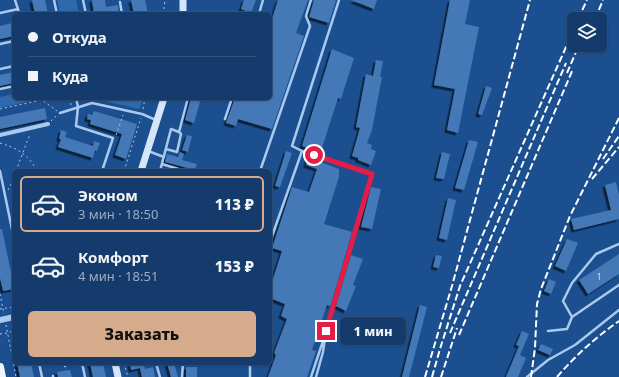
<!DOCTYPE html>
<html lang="ru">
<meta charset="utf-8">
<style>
body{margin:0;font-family:"Noto Sans",sans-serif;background:#214673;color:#f1f3f6;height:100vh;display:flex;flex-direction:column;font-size:15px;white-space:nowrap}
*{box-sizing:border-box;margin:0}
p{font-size:13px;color:#9dadc1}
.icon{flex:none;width:22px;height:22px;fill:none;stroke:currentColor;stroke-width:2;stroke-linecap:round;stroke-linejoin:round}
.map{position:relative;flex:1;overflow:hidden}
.panel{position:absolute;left:12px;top:169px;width:260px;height:196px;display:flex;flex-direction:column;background:#143b6b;border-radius:6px;box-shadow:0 1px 3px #0004,0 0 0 1px #33557e}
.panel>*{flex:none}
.hud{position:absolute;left:12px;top:12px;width:260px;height:88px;border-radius:6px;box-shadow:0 1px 3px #0004,0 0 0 1px #33557e;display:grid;align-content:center;height:88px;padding:0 16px;background:#143b6b}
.fabs{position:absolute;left:567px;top:12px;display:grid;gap:8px}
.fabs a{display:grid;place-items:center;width:40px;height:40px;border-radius:6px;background:#143b6b;box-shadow:0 1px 3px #0004,0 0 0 1px #33557e;font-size:20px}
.end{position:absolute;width:18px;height:18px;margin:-9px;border:5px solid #e11d48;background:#fff;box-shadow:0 0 0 2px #fff}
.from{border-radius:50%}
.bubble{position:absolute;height:28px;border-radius:6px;background:#143b6b;box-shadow:0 1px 3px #0004,0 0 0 1px #33557e;font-size:13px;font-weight:800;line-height:28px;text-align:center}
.hud b{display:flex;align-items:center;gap:14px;height:38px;font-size:15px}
.hud b+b{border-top:1px solid #33557e}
.hud i{width:10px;height:10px;background:#f1f3f6}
ul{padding:7px 0 0;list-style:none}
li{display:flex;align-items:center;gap:12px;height:56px;margin:0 8px 6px;padding:0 8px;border:2px solid transparent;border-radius:6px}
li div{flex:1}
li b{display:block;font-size:15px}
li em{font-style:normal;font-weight:800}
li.on{border-color:#d6ab8b}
li>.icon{width:36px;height:36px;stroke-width:1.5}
.action{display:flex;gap:8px;margin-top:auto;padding:8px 16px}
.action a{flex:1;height:46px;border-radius:6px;background:#d6ab8b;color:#111;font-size:16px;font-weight:800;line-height:46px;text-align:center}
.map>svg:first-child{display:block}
</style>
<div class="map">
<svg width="619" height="377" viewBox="0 0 619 377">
<defs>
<filter id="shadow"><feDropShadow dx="-2.5" dy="2.5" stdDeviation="0" flood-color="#0009"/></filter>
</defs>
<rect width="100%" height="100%" fill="#1b4f8f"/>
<path fill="#2e69ad" d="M57,0h19l3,14h-19z
M14,94v4h30l-44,10v-11z
M91,98h35l17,2 -4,9z"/>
<path fill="#4478b7" filter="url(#shadow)" d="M32,0h13l3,14h-13z
M92,0h13l1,7 12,-2 1,9h-25z
M131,0h14l3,14h-14z
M244,0h12l-5,13 -10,-4z
M278,0h30l-12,33 8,3 -32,93 -34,-10 -2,7 -10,-3 9,-25h35v-73z
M314,0h22l-7,23 -20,-6z
M351,0h26l-3,9z
M450,0h20l-5,24 14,3 -21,106 -11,-3 8,-41 -21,-4z
M12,23l2,13 -14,3v-13z
M332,49l22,9 -13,41 -3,-1 -17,53 -3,-1 -1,3 -7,-2 1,-2 -9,-3z
M376,60l7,1 -3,16h2l-10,53 -5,13 5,2 -1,4 5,2 -5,14 -13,-5v-2l-6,-2 8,-28 -4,-1 10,-53 7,2z
M14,72v11l-14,3v-11z
M486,86l6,2 -10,27 -4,-1z
M191,98h10l-7,25 -9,-3z
M45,108l2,11 -47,10v-12z
M94,111l43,13 -11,35 -11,-4 7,-21 -32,-10 1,-4 -4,-1 1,-5 4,1z
M61,130l6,2 -2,5 28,9 1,-5 6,2 -3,8 -2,-1 -2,8 -35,-11 3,-8h-2z
M187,135l5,1 -4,16 -6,-2z
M469,140l9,2 -14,48 -9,-2z
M286,151l6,2 -12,34 -5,-1z
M180,152l4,2 -2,6 15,4 -2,6 -30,-8 2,-8 11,3z
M442,152l8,2 -6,25 -8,-1z
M308,156l8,2 -1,2 24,9v8l-15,47 28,8 -21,72 -1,2 -3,-1 -15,45 4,1 -9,26h-39l8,-22 -2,-2 13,-34 -6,-3 4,-12 -15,-6v-10l12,-37 -10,-3 20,-61 17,5 8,-23 -11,-4z
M616,182l3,13v24l-45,11 -3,-11 40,-9 -6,-25z
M371,187l10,2 -9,40 -11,-2z
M448,198l8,2 -9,40 -8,-2z
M0,229h2l12,58v2l-11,2 -3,-13z
M567,239l11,4 -12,28 -11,-5z
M619,254v20l-31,20 -9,-14z
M351,255l12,4 -10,26 3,1 -10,25 -10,-5z
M436,255l6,1 -3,12 -6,-1z
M549,279l7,3 -5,12 -7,-3z
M420,305l7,2 -18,70h-7z
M522,331l7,3 -9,21 6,3 -8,19h-12l13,-31 -3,-1z
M541,344l12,5 -3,6 -12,-5z
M17,363h14l3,14h-14z
M90,363h13l3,14h-13z
M130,363h14l1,6 8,-2 2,10h-13l-2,-9 -9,2z
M167,363h7l4,14h-7z
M186,367h11v10h-11z
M70,370l2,7h-14l-1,-5z"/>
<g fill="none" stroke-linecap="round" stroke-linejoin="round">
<path stroke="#a9c9ee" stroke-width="1" stroke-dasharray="2 3" stroke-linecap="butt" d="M163,14l2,-14
M70,98l1,7
M0,109l42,-9 15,11
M143,109l2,-11
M51,121l5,-5
M116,135l7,-20
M0,143c17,5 29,12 37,28
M16,171l14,-37
M124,171l17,-53
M8,190l6,-12
M0,294l4,20
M0,309l14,-2
M6,325l10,52
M0,334l8,-1 6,-3
M124,363l4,14"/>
<path stroke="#a9c9ee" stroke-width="2.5" d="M15,0l3,9
M54,0l3,14
M83,0l3,14
M120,2l2,12
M0,13l18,-4 1,5
M259,14l4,-14
M0,44l14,-3
M0,69l14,-3
M0,89l14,-3
M76,98l2,9 -2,19 37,12 -11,33
M60,113l32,-10 50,11 14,6
M225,119l7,-21
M166,149l11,3 4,-18 -2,-2
M148,151l16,6
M302,151l70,23 -46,157 -3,21 -7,25
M162,164l23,7
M0,171l14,68
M160,171l11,-42 8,3 9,-34
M260,171l50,-145 -4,-10 5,-16
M270,242l32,-91 -10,-5 47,-146
M572,317l47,-32
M548,331l19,-2 5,-12 -9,-16 9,-18 24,-29 23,-10
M39,363l3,14
M64,363l1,3
M82,363l3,14
M156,363l4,14
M53,376v1
M182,377l1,-14
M250,377v-14
M311,377l13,-39
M527,377l21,-17 27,-15 44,-35"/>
<path stroke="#a9c9ee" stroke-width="4" d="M0,135l48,-11"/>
<path stroke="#a9c9ee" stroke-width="6" d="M0,320l14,-3"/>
<path stroke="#d6e6fa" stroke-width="7" d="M183,0v14
M141,171l23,-73
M115,363l3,14"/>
<path stroke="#f0f6ff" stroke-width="8" d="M0,367l2,10"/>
<path stroke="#fff" stroke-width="2" stroke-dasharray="7 3" stroke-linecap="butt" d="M578,19l9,-19
M595,19l8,-19
M567,73l12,-28
M603,159l16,-23
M592,179l27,-32
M450,333l116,-270
M459,335l114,-266
M425,377l27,-91 78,-286
M432,377l8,-28 20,-63 114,-257
M441,377l16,-49
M531,377l4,-29 2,-44 4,-15 29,-73 49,-98
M557,377c19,-22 38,-39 62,-56"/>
</g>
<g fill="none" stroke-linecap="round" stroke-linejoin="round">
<path stroke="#e11d48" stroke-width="5" d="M314,155l58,19 -46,157"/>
</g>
<g text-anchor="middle" stroke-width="3" stroke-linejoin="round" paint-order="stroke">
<g font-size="9" fill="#d0dded">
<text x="599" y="280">1</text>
</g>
</g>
</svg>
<div class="fabs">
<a><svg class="icon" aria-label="layers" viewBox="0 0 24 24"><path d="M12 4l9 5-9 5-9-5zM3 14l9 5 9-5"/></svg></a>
</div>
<i class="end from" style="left:314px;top:155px"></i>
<i class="end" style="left:326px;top:331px"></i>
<div class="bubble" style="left:340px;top:317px;width:66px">1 мин</div>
<div class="hud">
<b><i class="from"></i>Откуда</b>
<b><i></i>Куда</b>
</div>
<section class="panel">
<ul>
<li class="on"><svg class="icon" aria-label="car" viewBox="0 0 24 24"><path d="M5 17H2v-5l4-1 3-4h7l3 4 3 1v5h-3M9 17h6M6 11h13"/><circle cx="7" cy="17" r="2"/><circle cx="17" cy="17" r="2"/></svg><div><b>Эконом</b><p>3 мин · 18:50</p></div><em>113 ₽</em></li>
<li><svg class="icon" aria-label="car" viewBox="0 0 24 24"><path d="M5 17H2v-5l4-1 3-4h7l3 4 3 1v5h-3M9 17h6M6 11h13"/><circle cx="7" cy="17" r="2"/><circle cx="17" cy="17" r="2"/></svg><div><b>Комфорт</b><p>4 мин · 18:51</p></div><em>153 ₽</em></li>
</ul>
<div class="action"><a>Заказать</a></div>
</section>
</div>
